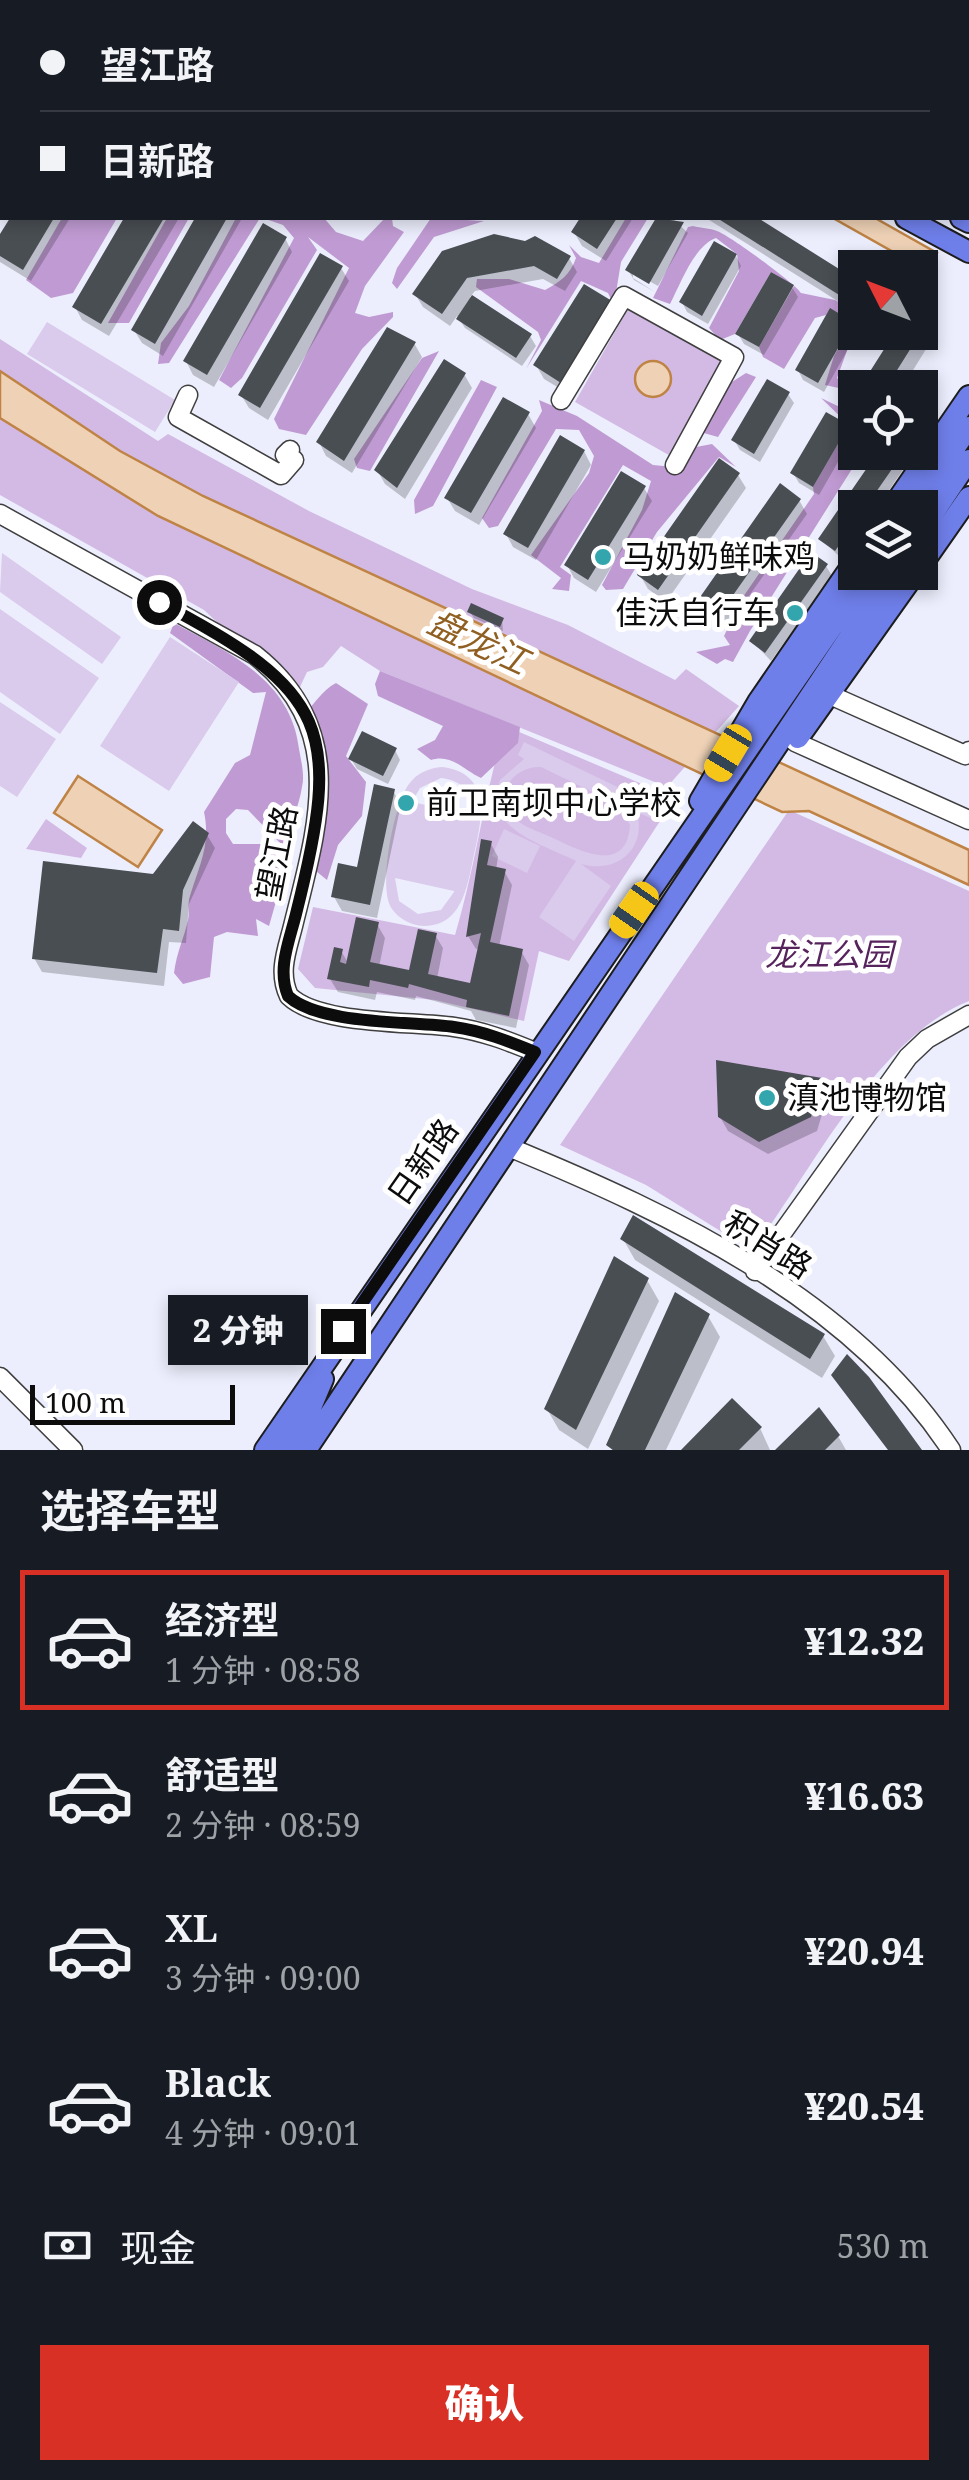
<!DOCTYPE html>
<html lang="zh">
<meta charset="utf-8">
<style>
body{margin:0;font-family:"Noto Serif","Noto Sans SC",serif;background:#20242c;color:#f1f3f6;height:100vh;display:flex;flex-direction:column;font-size:38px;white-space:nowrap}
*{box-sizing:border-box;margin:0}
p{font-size:32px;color:#9ea1a6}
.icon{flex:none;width:55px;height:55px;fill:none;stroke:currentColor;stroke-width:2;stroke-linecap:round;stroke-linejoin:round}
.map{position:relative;height:1450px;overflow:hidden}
.drawer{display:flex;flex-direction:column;background:#171b24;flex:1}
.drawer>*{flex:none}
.banner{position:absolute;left:0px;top:0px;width:970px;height:220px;box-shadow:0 5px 15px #0003;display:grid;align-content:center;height:220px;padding:0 40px;background:#171b24}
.needle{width:65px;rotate:312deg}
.buttons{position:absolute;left:838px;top:250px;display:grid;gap:20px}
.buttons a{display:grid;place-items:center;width:100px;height:100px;border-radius:0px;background:#171b24;box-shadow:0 5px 15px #0003;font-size:50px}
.scale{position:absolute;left:30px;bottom:25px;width:205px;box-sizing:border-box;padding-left:10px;border:5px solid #0c0c0c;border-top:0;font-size:28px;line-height:35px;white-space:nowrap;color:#0c0c0c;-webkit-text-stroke:8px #fff;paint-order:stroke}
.end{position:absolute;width:45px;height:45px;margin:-22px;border:12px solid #0c0c0c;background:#fff;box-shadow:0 0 0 5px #fff}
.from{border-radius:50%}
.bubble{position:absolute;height:70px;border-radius:0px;background:#171b24;box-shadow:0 5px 15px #0003;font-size:32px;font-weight:800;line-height:70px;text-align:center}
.car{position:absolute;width:30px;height:60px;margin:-30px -15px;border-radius:12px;box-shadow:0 0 8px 2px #0007;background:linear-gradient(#f5c518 24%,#345 0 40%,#f5c518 0 76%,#345 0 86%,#f5c518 0)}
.banner b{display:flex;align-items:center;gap:35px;height:95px;font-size:38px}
.banner b+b{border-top:2px solid #363941}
.banner i{width:25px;height:25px;background:#f1f3f6}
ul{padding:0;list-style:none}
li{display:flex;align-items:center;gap:30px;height:140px;margin:0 20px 15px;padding:0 20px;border:5px solid transparent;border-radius:0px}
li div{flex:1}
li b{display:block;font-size:38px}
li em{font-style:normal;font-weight:800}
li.current{border-color:#d93025}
li>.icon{width:90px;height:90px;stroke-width:1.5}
h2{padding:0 40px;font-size:45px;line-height:120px}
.pay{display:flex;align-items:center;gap:25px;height:110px;padding:0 40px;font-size:38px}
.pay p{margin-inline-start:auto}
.primary-button{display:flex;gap:20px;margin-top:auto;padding:20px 40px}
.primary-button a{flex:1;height:115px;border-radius:0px;background:#d93025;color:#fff;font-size:40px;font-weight:800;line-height:115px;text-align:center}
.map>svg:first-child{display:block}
</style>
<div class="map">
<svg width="969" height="1450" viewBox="0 0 969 1450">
<rect width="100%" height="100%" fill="#eceefd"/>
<path fill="#d3bae4" d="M632,302l99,57 -57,99 -99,-56z
M0,339l158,102 10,-7 141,77 163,78 96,36 107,55 11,-11 53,37 -72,81 -287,-116 -39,-25 -18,21 -16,5 -7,15 -26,-12 -70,-65 -204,-115z
M505,726l170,72 -106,163 -30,-10 -15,70 -89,-21 -120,-12 -17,-19 15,-62 142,28c21,-70 29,-140 50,-209z
M789,810l180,81v110c-87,35 -149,154 -202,229l-37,7 -84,-52 -86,-40z
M46,819l41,29 -6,10 -55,-9z"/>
<path fill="#c09bd3" d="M62,218h55l-44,75 -22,5 -25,-18z
M167,218h22l-60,105h-21z
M236,218h24l-91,145 -11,1 3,-21 28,-37z
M263,218h61l12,14 27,9 22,-23h7l1,8 11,6 -39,54 -10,27 14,4 24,-5v5l-31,32 -56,86 -27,-6 -5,-10 75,-151 -41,-31 9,13 -75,128 -11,10 -12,-8 75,-142 -11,-13z
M431,218l53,3 -50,16 -37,52 -5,-6 5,-15z
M626,218h22l-27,44 -7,43 -6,-12 -27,-12 -55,88 15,-29 -3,-8 -62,-45 1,-8h32l36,11c15,-8 25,-15 31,-32l-7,-13 12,12 18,6z
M693,226c8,2 17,2 24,5 12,4 79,53 84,62l34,7 20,11v18l-18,49 16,16 2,58 7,1 -112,178 -17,31 -8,-3 -8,5 -21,-12 34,-7 -6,-9 19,-39 71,-103 -1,-7 36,-62 -28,-27 25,12 7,-10 -10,-11 -18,-4 9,-29 19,-34 -23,-13 -4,6 -11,3 -31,51 -21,-12 -4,-10 35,-61 -23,-14 -36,62 -15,6 -11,-12 30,-57 -2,-17 -21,-16c-22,8 -35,45 -46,66l-17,-6 35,-71z
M439,351l-69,120 -13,-3 -3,-9 68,-101z
M746,373l10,4 -38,60 -18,-5 24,-45z
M481,380l16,7 -64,119 -18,8 -1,-14z
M539,400l38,16 76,49 31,3 12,-21 16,-3 24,23 -17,-10 -62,75 -34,57 -17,1 -4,-5 40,-75 9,-29 -28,-16 -63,102 11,8 -2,16 -17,-2 9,-11 -30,-23 58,-82 5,-17 -15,-26 -23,-1 -58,97 -9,2 -7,-10 60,-107z
M174,623c56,30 117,57 125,126 2,12 6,26 3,38 -3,20 -13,40 -19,59l-35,-36 -12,-1 -10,10v14l7,11h33l14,7 -3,47 -8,28 -13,-7 2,17 -31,-4 -13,5 -4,40 -27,7 -9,-11c3,-23 10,-34 14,-53 2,-8 -1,-16 2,-24 9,-30 21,-51 14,-84l31,-49 15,-8 16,-63 -13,1 -83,-60z
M380,671l140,56 -2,16 -37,35c-16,-7 -30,-25 -50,-18l-14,-11 18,-9 8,-14 -65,-30 -3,-12z
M336,683l32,21 -22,52 20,26 -4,34 -24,29 -11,35 -16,-13 17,-95 -26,-55c11,-11 20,-27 34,-34z"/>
<path fill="#dacaec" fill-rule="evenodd" d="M47,322l128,78 -20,32 -128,-78z
M2,553l119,84 -19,27 -102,-72z
M0,609l99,69 -39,56 -60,-42z
M170,637l69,45 -70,109 -69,-45z
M0,702l56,37 -39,58 -17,-11z
M524,742l139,67 -6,12 -20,-9c10,38 -21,62 -56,52l30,22 -37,55 -35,-24 37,-56c-33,-17 -95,-32 -76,-81l24,-21 -6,-4zM541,767l78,38 11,20c-3,51 -52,25 -79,12 -13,-6 -32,-11 -40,-23 -17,-24 5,-48 30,-47z
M442,767c48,6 41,47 33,83 -7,30 -10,75 -50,76 -13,0 -26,-7 -33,-17 -15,-19 2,-106 17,-125 8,-11 20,-16 33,-17zM441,778c21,2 33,15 31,37l-60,-13 8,-14zM395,878l59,13v1l-13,18 -23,4 -19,-13z
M504,829l36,17 -13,27 -35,-17z"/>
<path fill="#efd2b6" stroke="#bf8345" stroke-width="2.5" d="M833,218h42l62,35 -10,18z
M635 379a18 18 0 1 1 36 0a18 18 0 1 1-36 0Z
M0,371l120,80 83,45 766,354v35l-160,-74 -27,1 -624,-296 -158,-98z
M78,776l84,54 -24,37 -84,-54z"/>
<path fill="#0003" d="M106,0h68l-74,2z
M2,108v82l-2,4v-82z
M13,218h57l-39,63 -31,-19v-24z
M127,218h52l-70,118 -27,-16 -7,-13z
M198,218l43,2 -78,136 -21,-13 -8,-13z
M583,218h50l-27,43 -24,-15 -8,-14z
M659,218h13l16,15 -30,53 -25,-14v6l22,14 -21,-12 -6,-10z
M706,218h47l102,64v30z
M285,238l7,14 -78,135 -21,-12 -7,-14z
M525,244l44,14 8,14 -12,19 -22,-12 -68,12 -5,6 60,39 6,10 -14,20 -57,-38 -8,-12 -7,10 -27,-19 -8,-13z
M736,256l5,10 -33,58 -21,-12 -5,-10z
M341,268l8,13 -81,139 -19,-12 -8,-13z
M585,287l-16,107 -25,-15 -8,-14z
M792,287l6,10 -34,58 -20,-11 -6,-10z
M852,323l5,10 -33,59 -21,-12 -5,-10z
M921,333l7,13 -26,42h-27z
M414,343l8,14 -70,116 -26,-17 -7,-14z
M464,374l8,14 -67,111 -20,-15 -8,-14z
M788,394l6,9 -34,59 -20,-12 -6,-10z
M528,414l8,14 -57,97 -24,-14 -8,-13z
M920,424l9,14 -9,14z
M847,427l6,9 -34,59 -20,-12 -6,-10z
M584,451l7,14 -55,95 -23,-13 -7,-13z
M881,452h10l13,16 -27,40h-22v31l-13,20 -21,-20z
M738,475l8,13 -80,114 -18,-13 -8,-14z
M644,488l8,13 -56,91 -22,-14 -7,-13z
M799,500l8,14 -80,113 -19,-13 -7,-14z
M826,566l6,10 -61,85 -19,-20z
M470,612l32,8 1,11 -29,-13z
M395,750l5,10 -12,24 -31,-15 -6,-10z
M393,791l8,13 -24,114 -35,-7 -8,-14 25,-28z
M207,835l8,13 -26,56 -3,39 -17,-1 -5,44 -122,-14 -8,-14z
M491,844l7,13 -2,13 8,1 8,14 -13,62 22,4 8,14 -13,63 -40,-8 -5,-9 -55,-15 -1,4 -38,-8 -2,8 -37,-8 -8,-13 11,-28 8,13 28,-40 8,14 -6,29 32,6 24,-38 8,13 -6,31 35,7 8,-38 -4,1 -8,-13z
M820,1080l8,14 -11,37 -49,23 -40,-23 -8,-14z
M623,1239l200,97 12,20 -13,22 -187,-118z
M647,1280l12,21 -71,148 -29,-19 -12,-21z
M708,1316l12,21 -54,113h-54l-3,-5z
M760,1428l10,22h-85z
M838,1436l8,14h-67z"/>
<path fill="#494e53" d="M10,218h44l-31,52 -23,-14v-22z
M124,218h40l-63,106 -29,-17z
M195,218h32l-72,126 -24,-14z
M580,218h37l-20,31 -26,-17z
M656,218l28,4 -35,62 -24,-14z
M717,218h41l97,61v26z
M263,223l24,14 -80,138 -24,-14z
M494,234l31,7 10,-5 36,20 -14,23 -23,-13 -67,12 -25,36 -30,-20 30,-43z
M714,241l23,13 -35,62 -23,-14z
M320,253l23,13 -83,142 -22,-13z
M771,272l23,13 -35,62 -24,-13z
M584,284l28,17 -51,82 -28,-18z
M472,295l60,39 -16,24 -60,-39z
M830,308l23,14 -35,61 -23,-13z
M387,327l29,15 -72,119 -28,-19z
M895,332h26l-27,43 3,13h-25l-3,-15z
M444,359l22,14 -69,115 -23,-18z
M767,379l23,13 -36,62 -23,-14z
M503,397l27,15 -59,101 -27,-15z
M826,412l23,13 -36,62 -23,-14z
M560,435l25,15 -57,98 -25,-14z
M878,452l23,4 -36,52h-10v15l-20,28 -17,-12z
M719,458l21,15 -82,117 -21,-15z
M621,471l25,15 -58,94 -24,-15z
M780,483l21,16 -82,116 -21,-15z
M811,552l17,12 -63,89 -16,-12z
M471,603l33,15 -4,9 -33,-15z
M362,731l35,17 -14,28 -35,-17z
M374,784l21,5 -25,116 -39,-8 7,-34 19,4z
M193,821l16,12 -26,57 -4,41 -16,-2 -6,44 -125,-14 11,-98 110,13z
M481,839l11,2 -5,24 19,4 -16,73 33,7 -14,67 -43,-9 1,-7 -58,-16 -1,4 -38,-8 -1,7 -42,-8 7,-32 9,2 -3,13 6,2 10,-47 23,5 -9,40 39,8 9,-41 19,4 -9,41 42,9 11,-50 -15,4z
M716,1060l106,18 -11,39 -52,25 -41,-25z
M633,1215l192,119 -15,25 -190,-120z
M614,1256l35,22 -73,152 -32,-21z
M675,1292l35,22 -65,136h-32l-7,-5z
M847,1354l22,23 53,73h-34l-57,-75z
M732,1398l30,29 -23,23h-58z
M819,1407l21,28 -15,15h-50z"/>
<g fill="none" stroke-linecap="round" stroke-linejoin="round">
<defs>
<path id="minor" d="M807,2l1,-2
M188,395l-10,22 103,58 13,-15 -9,-5 5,-5
M561,400l63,-104 110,61 -59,108
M0,514l255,141c93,74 64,166 39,267 -6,26 -17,49 -5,74 30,29 122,25 165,31 29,4 54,14 81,25
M830,695l135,60 4,-4
M795,742l174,78
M511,1148c162,67 341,151 440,302
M755,1271l153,-214 19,-18 42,-24
M0,1377l73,73"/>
<path id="major" d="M538,0l5,2
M576,0l4,2
M906,218l63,34
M961,218l8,4
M892,508l77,-112
M914,508l55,-81
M920,533l49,-73
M920,567l49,-70
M798,738l118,-166
M700,801l58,-99 97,-141
M265,1450l605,-878
M286,1450l19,-28 18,-43
M306,1450l587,-878"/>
</defs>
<use href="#minor" stroke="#3f3f3f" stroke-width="21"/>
<use href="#major" stroke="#1d1d1d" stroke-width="24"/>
<use href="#minor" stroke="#fff" stroke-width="18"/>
<use href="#major" stroke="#6f7fea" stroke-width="20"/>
</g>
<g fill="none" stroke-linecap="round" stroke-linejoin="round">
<path stroke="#0c0c0c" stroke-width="12" d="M159,602c170,89 184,126 137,312 -7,28 -19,55 -8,82 31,29 122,25 166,31 29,4 54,14 81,25l-192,279"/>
</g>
<g fill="#32a5ad" stroke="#fff" stroke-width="4">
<circle cx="603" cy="557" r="10"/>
<circle cx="795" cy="613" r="10"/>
<circle cx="406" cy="803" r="10"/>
<circle cx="767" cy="1098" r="10"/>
</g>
<g text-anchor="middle" stroke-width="10" stroke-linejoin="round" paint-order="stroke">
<g font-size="32" fill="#0c0c0c" stroke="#fff" text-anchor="start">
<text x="623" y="568">马奶奶鲜味鸡</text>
<text x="775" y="624" text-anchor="end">佳沃自行车</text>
<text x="426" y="814">前卫南坝中心学校</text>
<text x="787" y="1109">滇池博物馆</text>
</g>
<g font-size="32" fill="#0c0c0c" stroke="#fff">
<text transform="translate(277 853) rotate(-79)" y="11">望江路</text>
<text transform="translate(423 1162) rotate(-55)" y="11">日新路</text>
<text transform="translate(768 1245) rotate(32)" y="11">积肖路</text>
</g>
<g font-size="32" font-style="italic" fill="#57235c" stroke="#fff">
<text x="829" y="966">龙江公园</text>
</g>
<g font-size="35" font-style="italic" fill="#905f22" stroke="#fff">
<text transform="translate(478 642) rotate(25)" y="12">盘龙江</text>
</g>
</g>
</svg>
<div class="buttons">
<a><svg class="needle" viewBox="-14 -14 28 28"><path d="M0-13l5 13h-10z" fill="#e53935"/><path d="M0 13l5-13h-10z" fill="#9ea1a6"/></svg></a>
<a><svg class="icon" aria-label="locate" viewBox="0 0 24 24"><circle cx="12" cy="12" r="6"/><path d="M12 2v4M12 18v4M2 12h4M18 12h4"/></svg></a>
<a><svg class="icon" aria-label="layers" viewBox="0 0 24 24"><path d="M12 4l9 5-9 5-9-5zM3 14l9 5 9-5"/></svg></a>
</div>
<div class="scale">100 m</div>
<i class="end from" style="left:159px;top:602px"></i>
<i class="end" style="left:343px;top:1331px"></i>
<div class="bubble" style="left:168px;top:1295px;width:140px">2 分钟</div>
<i class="car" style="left:728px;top:753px;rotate:211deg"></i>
<i class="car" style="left:634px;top:910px;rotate:215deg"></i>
<div class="banner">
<b><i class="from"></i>望江路</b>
<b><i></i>日新路</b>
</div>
</div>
<section class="drawer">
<h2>选择车型</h2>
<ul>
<li class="current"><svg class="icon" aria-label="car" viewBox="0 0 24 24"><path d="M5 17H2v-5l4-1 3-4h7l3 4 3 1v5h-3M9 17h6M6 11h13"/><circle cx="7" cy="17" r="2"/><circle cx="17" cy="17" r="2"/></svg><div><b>经济型</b><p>1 分钟 · 08:58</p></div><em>¥12.32</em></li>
<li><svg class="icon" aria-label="car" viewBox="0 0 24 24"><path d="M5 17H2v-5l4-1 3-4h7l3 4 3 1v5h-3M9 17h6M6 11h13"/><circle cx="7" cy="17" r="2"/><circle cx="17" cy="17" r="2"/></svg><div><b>舒适型</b><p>2 分钟 · 08:59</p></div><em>¥16.63</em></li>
<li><svg class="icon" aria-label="car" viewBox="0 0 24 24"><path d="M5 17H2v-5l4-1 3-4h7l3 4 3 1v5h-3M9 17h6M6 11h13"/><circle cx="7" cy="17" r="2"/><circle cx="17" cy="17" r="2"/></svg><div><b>XL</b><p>3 分钟 · 09:00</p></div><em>¥20.94</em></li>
<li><svg class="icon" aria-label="car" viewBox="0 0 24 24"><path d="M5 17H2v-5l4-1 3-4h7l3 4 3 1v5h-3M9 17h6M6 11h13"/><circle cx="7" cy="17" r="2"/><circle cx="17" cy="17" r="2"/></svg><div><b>Black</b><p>4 分钟 · 09:01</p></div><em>¥20.54</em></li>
</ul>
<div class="pay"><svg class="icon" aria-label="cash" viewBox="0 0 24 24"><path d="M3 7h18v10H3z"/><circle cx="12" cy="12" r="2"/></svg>现金<p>530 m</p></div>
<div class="primary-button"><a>确认</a></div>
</section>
